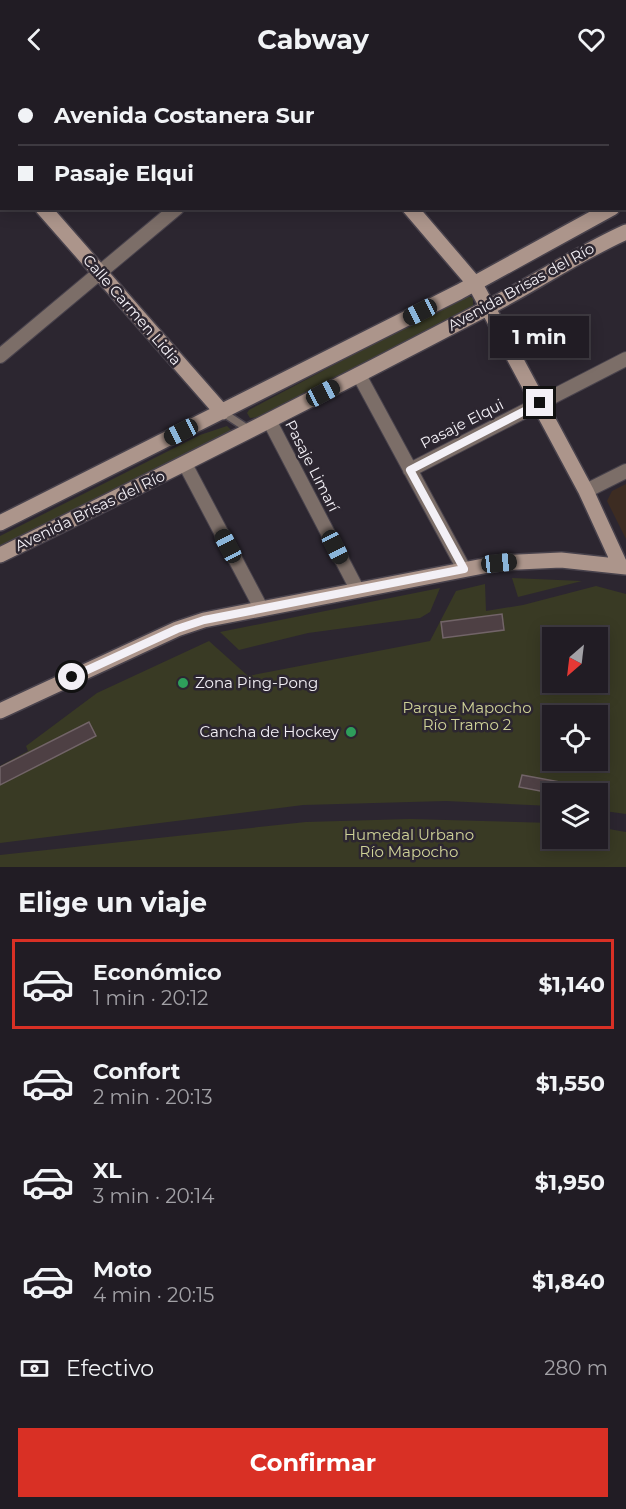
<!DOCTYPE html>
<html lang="es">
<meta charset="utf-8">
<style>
body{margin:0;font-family:Montserrat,sans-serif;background:#2d2931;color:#f1f3f6;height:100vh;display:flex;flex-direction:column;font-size:22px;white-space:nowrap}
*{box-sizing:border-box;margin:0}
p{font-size:20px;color:#a2a1a6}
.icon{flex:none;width:33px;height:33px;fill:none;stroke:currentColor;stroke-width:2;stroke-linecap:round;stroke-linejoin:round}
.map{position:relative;height:789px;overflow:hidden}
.drawer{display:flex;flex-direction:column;background:#211c24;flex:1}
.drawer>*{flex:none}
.top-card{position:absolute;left:0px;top:0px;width:627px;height:132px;box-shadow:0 3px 15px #0003,0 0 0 2px #3e3a41;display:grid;align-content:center;height:132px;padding:0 18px;background:#211c24}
.needle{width:39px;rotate:208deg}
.buttons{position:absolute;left:542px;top:549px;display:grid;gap:12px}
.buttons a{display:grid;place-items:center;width:66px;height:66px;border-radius:0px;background:#211c24;box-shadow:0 3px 15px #0003,0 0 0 2px #3e3a41;font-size:30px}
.end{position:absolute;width:27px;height:27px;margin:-14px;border:8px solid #f3f0f6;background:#111;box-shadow:0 0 0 3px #111}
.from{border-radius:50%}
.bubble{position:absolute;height:42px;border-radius:0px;background:#211c24;box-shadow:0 3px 15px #0003,0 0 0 2px #3e3a41;font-size:20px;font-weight:700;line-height:42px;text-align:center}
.car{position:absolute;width:18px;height:36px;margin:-18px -9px;border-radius:8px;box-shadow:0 0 4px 2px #0007;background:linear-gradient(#222 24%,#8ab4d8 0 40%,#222 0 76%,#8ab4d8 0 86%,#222 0)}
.top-card b{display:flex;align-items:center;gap:21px;height:57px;font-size:22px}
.top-card b+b{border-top:2px solid #3e3a41}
.top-card i{width:15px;height:15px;background:#f1f3f6}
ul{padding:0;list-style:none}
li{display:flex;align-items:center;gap:18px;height:90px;margin:0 12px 9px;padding:0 6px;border:3px solid transparent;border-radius:0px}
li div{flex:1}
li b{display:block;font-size:22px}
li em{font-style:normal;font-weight:700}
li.active{border-color:#d93025}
li>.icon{width:54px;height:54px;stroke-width:1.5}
h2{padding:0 18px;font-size:27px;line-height:72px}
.pay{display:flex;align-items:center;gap:15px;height:66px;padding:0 18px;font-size:22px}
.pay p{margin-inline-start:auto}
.action{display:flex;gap:12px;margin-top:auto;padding:12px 18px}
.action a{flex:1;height:69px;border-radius:0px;background:#d93025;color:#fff;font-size:24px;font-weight:700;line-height:69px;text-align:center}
header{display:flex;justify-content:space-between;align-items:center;height:78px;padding:0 18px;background:#211c24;font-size:27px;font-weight:700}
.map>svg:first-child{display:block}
</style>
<header><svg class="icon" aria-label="back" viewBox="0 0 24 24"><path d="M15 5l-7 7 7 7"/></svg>Cabway<svg class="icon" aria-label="heart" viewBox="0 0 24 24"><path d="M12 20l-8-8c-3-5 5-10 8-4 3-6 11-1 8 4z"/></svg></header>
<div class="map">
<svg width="626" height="789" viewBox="0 0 626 789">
<rect width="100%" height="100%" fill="#2c2630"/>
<path fill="#3d2c22" d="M626,406v55l-19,-38 5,-10z"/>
<path fill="#393a24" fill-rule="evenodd" d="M466,217l7,3v8l-213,111 -10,1 -3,-5 2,-3z
M227,348l8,8 -235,117v-15l200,-101z
M512,500l70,3 -64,16z
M485,506l1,27 37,-6 73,-19 30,8v220l-29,-4v-16h-45v12l-106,-5 -143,4 -303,38v-77l28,-15 -2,-5 71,-53 112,-52 39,35 182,-35 26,-50zM552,560h45v44h-45zM552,638h45v44h-45z
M440,510l-10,24 -10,6 -112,15 -69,17 -19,-18z
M410,741l142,4v15h45v-11l29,5v35h-626v-12l306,-33z"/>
<path fill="#4e4044" stroke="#726468" stroke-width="1.5" d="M502,536l2,16 -61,8 -2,-16z
M89,644l7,14 -96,49v-18z
M522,697l60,11 -1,8h-25l-37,-7z"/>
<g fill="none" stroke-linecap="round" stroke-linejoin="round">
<defs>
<path id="lane" d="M222,334l26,17"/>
<path id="street" d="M332,2l2,-2
M0,278l177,-148
M359,297l105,194
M270,344l87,167
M185,386l76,144
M410,392l216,-111
M586,413l40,-20"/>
<path id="secondary" d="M293,0l1,2
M0,89h2
M43,130l179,204
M410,130l65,76 111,207 34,74
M0,445l459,-231 153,-84
M0,477c163,-80 325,-162 487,-247 47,-24 90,-54 139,-76
M0,633l177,-82 27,-9 295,-57 62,-3 65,7"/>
</defs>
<use href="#lane" stroke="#48424c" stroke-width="10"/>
<use href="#street" stroke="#48424c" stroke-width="16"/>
<use href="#secondary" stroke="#48424c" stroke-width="18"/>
<use href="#lane" stroke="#7c6e68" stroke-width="7"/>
<use href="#street" stroke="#7c6e68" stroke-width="14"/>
<use href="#secondary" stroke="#ac958b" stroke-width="15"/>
</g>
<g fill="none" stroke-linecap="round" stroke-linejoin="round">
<path stroke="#f3f0f6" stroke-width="8" d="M72,599l105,-48 27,-9 260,-51 -54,-99 130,-67"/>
</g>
<g fill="#2e9e5b" stroke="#2c2630" stroke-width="2">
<circle cx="183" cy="605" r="6"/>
<circle cx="351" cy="654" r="6"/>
</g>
<g text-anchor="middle" stroke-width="5" stroke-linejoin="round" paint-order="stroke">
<g font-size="15" fill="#f3f0f6" stroke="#2c2630">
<text transform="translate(521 209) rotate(-29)" y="5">Avenida Brisas del Río</text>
<text transform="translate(132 232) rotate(49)" y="5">Calle Carmen Lidia</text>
<text transform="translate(462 346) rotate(-27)" y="5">Pasaje Elqui</text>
<text transform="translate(312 388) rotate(63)" y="5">Pasaje Limarí</text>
<text transform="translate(90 433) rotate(-26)" y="5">Avenida Brisas del Río</text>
</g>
<g font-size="15" fill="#f3f0f6" stroke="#2c2630" text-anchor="start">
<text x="195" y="610">Zona Ping-Pong</text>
<text x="339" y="659" text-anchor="end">Cancha de Hockey</text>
</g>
<g font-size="15" fill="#cfd298" stroke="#2c2630">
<text x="467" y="635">Parque Mapocho<tspan x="467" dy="17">Río Tramo 2</tspan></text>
<text x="409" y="762">Humedal Urbano<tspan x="409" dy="17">Río Mapocho</tspan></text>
</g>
</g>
</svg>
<div class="buttons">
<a><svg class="needle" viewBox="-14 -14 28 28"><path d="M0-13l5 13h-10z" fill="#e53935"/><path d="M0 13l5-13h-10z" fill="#a2a1a6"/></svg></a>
<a><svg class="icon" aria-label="locate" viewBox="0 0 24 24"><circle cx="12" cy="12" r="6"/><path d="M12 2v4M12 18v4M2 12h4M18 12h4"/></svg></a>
<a><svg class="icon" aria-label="layers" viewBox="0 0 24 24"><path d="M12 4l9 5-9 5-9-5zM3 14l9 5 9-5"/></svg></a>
</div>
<i class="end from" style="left:72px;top:599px"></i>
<i class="end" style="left:540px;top:325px"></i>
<div class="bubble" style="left:490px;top:238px;width:99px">1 min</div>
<i class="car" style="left:420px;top:234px;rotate:243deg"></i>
<i class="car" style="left:323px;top:315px;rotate:62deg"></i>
<i class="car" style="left:181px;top:354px;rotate:243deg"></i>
<i class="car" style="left:228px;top:468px;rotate:332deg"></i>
<i class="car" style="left:335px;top:469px;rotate:153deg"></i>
<i class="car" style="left:499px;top:485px;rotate:84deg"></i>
<div class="top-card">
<b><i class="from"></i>Avenida Costanera Sur</b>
<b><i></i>Pasaje Elqui</b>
</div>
</div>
<section class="drawer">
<h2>Elige un viaje</h2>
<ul>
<li class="active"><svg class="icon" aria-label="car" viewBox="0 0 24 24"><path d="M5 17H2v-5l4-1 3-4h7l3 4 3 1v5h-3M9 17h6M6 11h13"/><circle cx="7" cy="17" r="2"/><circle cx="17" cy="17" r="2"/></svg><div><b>Económico</b><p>1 min · 20:12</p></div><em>$1,140</em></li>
<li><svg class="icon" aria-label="car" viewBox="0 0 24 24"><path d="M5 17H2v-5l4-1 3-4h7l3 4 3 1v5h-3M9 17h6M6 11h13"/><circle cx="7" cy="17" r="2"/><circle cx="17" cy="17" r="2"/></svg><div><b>Confort</b><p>2 min · 20:13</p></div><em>$1,550</em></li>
<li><svg class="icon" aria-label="car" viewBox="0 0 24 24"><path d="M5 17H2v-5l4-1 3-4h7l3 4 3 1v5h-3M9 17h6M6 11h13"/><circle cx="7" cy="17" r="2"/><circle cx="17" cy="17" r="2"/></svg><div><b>XL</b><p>3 min · 20:14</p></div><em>$1,950</em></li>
<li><svg class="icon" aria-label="car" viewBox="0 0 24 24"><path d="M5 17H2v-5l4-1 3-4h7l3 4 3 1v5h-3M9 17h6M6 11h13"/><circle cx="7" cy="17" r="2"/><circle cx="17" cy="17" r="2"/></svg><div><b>Moto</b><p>4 min · 20:15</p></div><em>$1,840</em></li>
</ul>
<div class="pay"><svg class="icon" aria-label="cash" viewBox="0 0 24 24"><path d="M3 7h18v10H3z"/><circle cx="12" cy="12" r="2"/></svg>Efectivo<p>280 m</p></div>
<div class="action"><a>Confirmar</a></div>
</section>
